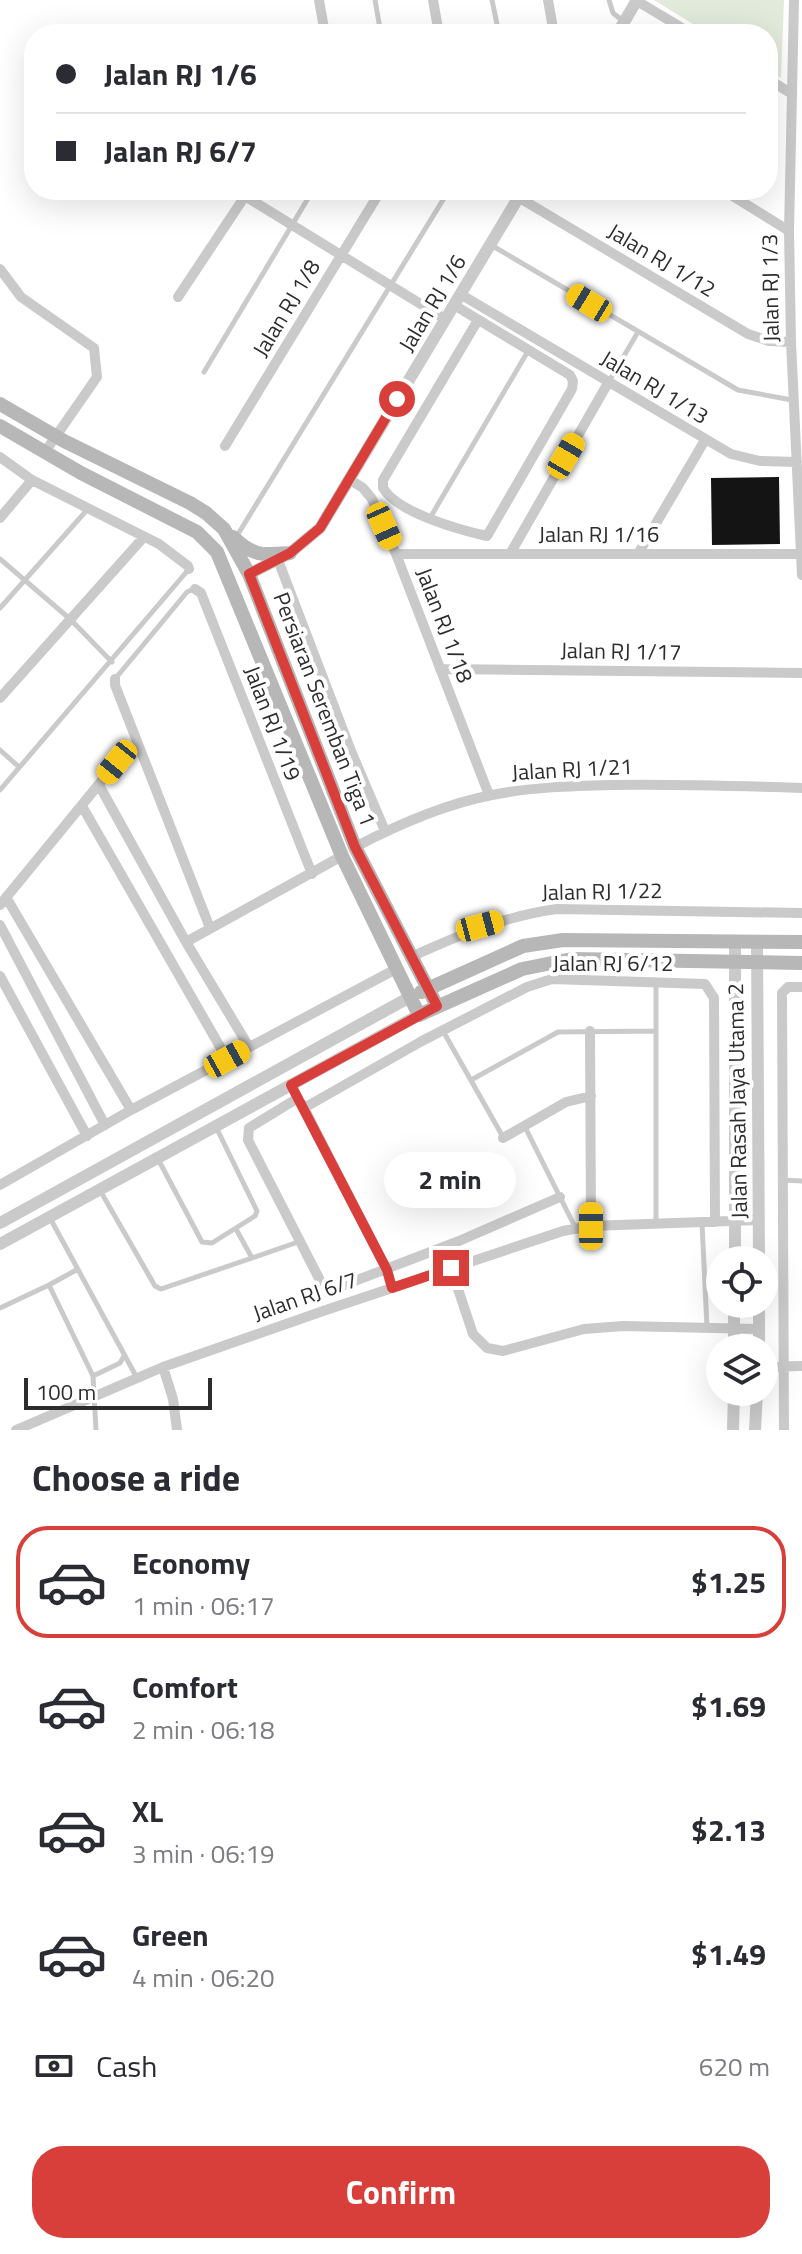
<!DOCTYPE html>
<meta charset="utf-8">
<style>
body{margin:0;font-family:"Titillium Web",sans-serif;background:#f2f2f3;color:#2b2b33;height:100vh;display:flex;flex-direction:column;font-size:30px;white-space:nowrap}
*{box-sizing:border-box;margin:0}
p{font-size:26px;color:#7c7c81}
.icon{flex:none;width:44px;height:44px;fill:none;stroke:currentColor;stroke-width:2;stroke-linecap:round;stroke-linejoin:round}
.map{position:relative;height:1430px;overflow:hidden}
.drawer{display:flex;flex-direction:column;background:#fff;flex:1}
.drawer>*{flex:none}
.guide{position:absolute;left:24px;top:24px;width:754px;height:176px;border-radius:32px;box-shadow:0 8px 32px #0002;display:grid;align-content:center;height:176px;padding:0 32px;background:#fff}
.buttons{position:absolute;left:706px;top:1246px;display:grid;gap:16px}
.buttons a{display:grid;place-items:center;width:72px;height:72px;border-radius:50%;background:#fff;box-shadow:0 8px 32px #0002;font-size:40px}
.scale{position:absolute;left:24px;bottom:20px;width:188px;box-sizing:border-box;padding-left:8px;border:4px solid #2d2d2d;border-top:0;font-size:22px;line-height:28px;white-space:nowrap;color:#2d2d2d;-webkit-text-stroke:6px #fff;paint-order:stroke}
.end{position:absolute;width:36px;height:36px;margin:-18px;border:10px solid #d83f3b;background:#fff;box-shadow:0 0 0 4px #fff}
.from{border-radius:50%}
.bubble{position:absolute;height:56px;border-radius:28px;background:#fff;box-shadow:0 8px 32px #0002;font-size:26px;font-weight:700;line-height:56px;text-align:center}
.car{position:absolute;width:24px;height:48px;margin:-24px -12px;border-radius:10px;box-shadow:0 0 6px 2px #0007;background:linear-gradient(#f5c518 24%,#345 0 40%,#f5c518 0 76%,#345 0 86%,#f5c518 0)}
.guide b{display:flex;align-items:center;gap:28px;height:76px;font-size:30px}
.guide b+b{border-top:2px solid #e1e1e2}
.guide i{width:20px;height:20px;background:#2b2b33}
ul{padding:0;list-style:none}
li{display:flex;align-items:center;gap:24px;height:112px;margin:0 16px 12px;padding:0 16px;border:4px solid transparent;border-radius:32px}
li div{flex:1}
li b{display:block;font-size:30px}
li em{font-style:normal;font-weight:700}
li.current{border-color:#d83f3b}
li>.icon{width:72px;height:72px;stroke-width:1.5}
h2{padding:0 32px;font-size:36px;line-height:96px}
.pay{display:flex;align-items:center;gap:20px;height:88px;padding:0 32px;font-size:30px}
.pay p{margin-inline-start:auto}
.cta{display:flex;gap:16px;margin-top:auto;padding:16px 32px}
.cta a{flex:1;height:92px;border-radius:32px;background:#d83f3b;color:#fff;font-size:32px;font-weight:700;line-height:92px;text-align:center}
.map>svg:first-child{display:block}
</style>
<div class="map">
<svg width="802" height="1430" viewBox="0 0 802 1430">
<rect width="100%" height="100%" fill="#fff"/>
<path fill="#e2eadc" d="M654,0h130l-3,78 -13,-8v-36h-59z"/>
<path fill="#141414" d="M779,477l1,67 -68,1 -1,-67z"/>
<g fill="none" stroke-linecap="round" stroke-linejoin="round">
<path stroke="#cacaca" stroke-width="5" d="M375,0l6,34
M492,0l7,34
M609,0l4,13 10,8
M491,245l247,145 54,10
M204,372l109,-182
M608,383l30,-51
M430,518l98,-167
M235,539l214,-349
M0,559l70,60 42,43
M0,608l87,-98
M115,679l72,-87 7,-3
M0,750l19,17
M0,790l189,-221
M443,1031l60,106
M471,1080l87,-48 98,-1
M525,1127l51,102
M158,1159l44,83 10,1 43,-27 2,-5 -41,-84
M783,1180l19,1
M101,1192l54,94 6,3 91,-31
M50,1218l87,160
M702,1223l5,104
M656,1224v-241
M236,1229l16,29 46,-16
M49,1285l29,-16
M0,1308l49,-23 44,91 3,54
M93,1376l27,-13 4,-7"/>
<path stroke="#cacaca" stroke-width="10" d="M319,0l6,34
M433,0l6,34
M548,0l6,34
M794,0l-5,231 2,111 11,233
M637,1l55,33
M768,79l24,15
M723,190l66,41
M245,196l200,123
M518,197l230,137 21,7 22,1
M0,269l21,28 73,51 3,29 -52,75
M460,294l271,160 29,7 37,1
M178,297l71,-107
M225,446l156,-256
M0,457l32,23 127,64 29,22 1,3
M349,479l14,9 9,11 24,55 93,241
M383,488c15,25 77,42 104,48l85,-147 1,-8 -3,-6 -116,-70
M383,488v-8l95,-160
M0,518l32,-38
M396,554h405
M510,554l98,-171
M638,554l67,-114
M278,560l73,191 34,80
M195,589l6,4 111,281
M440,669l362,4
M115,679v6l95,243
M0,698l143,-160
M99,785l87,157 63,105
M82,806l145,253
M355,847c42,-22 90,-43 137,-52 40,-8 80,-9 121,-10 63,-1 126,1 189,3
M6,897l125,213
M0,905l117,-143 22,-15
M0,925l105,200
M186,942l156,-86
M411,957c48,-22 94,-41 146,-48l245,4
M0,976l87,160
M590,1031l1,195
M298,1098l-49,30 -1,12 78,152 133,-51 101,-44
M302,1104l85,166 5,18
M304,1108l118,-67 105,-54 25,-8 153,5 9,14 1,224
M503,1138l63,-36 25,-6
M0,1185l131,-75 265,-141
M451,1268l22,66 14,14 16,3 81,-22 39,-3 136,3
M163,1367l10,32 4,31
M764,1367l38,-1
M16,1430l147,-63 163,-57 237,-79 28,-5 167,-6
M784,1430l-2,-437 6,-6h14"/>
<path stroke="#cacaca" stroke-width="12" d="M617,34l20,-34
M249,574l41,-21 30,-25 203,-338
M757,942l2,318
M0,1223l410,-226
M0,1244l419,-229
M735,1260v-317
M734,1304v44
M759,1348v-44
M733,1430l1,-38
M755,1430l2,-38"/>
<path stroke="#b7b7b7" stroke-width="14" d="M0,404l64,37 126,62 16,10 18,16 25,45 106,273 82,159
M0,426l81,47 116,59 20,20 125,304 77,159 103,-46 50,-10 230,4
M233,537c21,20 30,18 57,16
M421,992l102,-46 40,-6 239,2"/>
</g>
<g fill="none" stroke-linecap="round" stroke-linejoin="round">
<path stroke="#d83f3b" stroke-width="10" d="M397,399l-77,129 -30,25 -41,21 106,273 82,159 -146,79 96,185 5,18 59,-20"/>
</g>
<g text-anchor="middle" stroke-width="8" stroke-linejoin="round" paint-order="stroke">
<g font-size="22" fill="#2d2d2d" stroke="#fff">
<text transform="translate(662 260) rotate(31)" y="8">Jalan RJ 1/12</text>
<text transform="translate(770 288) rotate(-91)" y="8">Jalan RJ 1/3</text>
<text transform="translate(432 303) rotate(-59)" y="8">Jalan RJ 1/6</text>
<text transform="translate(286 308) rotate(-59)" y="8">Jalan RJ 1/8</text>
<text transform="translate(655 387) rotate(31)" y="8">Jalan RJ 1/13</text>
<text x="599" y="542">Jalan RJ 1/16</text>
<text transform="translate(445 625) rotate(69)" y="8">Jalan RJ 1/18</text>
<text transform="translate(621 651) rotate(1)" y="8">Jalan RJ 1/17</text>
<text transform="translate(325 709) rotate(69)" y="8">Persiaran Seremban Tiga 1</text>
<text transform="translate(273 723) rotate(69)" y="8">Jalan RJ 1/19</text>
<text transform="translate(572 769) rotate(-3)" y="8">Jalan RJ 1/21</text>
<text transform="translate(602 891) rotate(-1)" y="8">Jalan RJ 1/22</text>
<text x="613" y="971">Jalan RJ 6/12</text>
<text transform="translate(737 1101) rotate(-91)" y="8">Jalan Rasah Jaya Utama 2</text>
<text transform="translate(305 1296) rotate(-19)" y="8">Jalan RJ 6/7</text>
</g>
</g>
</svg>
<div class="buttons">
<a><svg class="icon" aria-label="locate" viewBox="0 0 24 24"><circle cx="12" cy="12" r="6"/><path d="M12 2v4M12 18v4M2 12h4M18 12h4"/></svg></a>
<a><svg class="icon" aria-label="layers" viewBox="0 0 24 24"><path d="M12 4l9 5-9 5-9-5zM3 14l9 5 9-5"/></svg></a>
</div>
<div class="scale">100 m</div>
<i class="end from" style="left:397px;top:399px"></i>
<i class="end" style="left:451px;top:1268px"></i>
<div class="bubble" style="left:384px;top:1152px;width:132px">2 min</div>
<i class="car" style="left:589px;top:303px;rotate:301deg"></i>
<i class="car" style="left:566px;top:456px;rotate:30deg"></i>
<i class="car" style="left:384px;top:526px;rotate:156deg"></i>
<i class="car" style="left:117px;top:762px;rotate:219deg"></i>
<i class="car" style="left:480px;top:926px;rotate:75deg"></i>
<i class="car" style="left:227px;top:1059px;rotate:61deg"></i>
<i class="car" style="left:591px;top:1226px;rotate:0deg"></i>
<div class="guide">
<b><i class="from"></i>Jalan RJ 1/6</b>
<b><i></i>Jalan RJ 6/7</b>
</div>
</div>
<section class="drawer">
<h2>Choose a ride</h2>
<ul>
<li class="current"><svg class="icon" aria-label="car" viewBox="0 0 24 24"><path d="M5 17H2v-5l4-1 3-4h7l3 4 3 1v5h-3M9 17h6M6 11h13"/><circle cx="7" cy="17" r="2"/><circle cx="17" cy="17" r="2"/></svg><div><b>Economy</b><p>1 min · 06:17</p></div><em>$1.25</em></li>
<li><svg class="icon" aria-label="car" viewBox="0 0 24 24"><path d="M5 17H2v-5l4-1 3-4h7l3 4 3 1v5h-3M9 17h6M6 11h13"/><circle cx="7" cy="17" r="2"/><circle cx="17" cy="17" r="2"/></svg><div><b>Comfort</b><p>2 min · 06:18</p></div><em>$1.69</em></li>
<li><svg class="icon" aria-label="car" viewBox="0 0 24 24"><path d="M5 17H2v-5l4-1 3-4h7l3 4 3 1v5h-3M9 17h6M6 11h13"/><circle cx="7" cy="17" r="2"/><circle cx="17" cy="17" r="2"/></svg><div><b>XL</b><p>3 min · 06:19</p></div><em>$2.13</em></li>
<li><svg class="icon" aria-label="car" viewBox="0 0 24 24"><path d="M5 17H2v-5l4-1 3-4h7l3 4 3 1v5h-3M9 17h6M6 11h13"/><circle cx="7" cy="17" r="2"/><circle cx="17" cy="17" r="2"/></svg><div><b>Green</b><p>4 min · 06:20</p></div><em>$1.49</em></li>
</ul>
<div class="pay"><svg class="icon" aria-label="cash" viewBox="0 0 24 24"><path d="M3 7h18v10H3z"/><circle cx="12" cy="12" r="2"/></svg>Cash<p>620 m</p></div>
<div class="cta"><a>Confirm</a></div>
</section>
